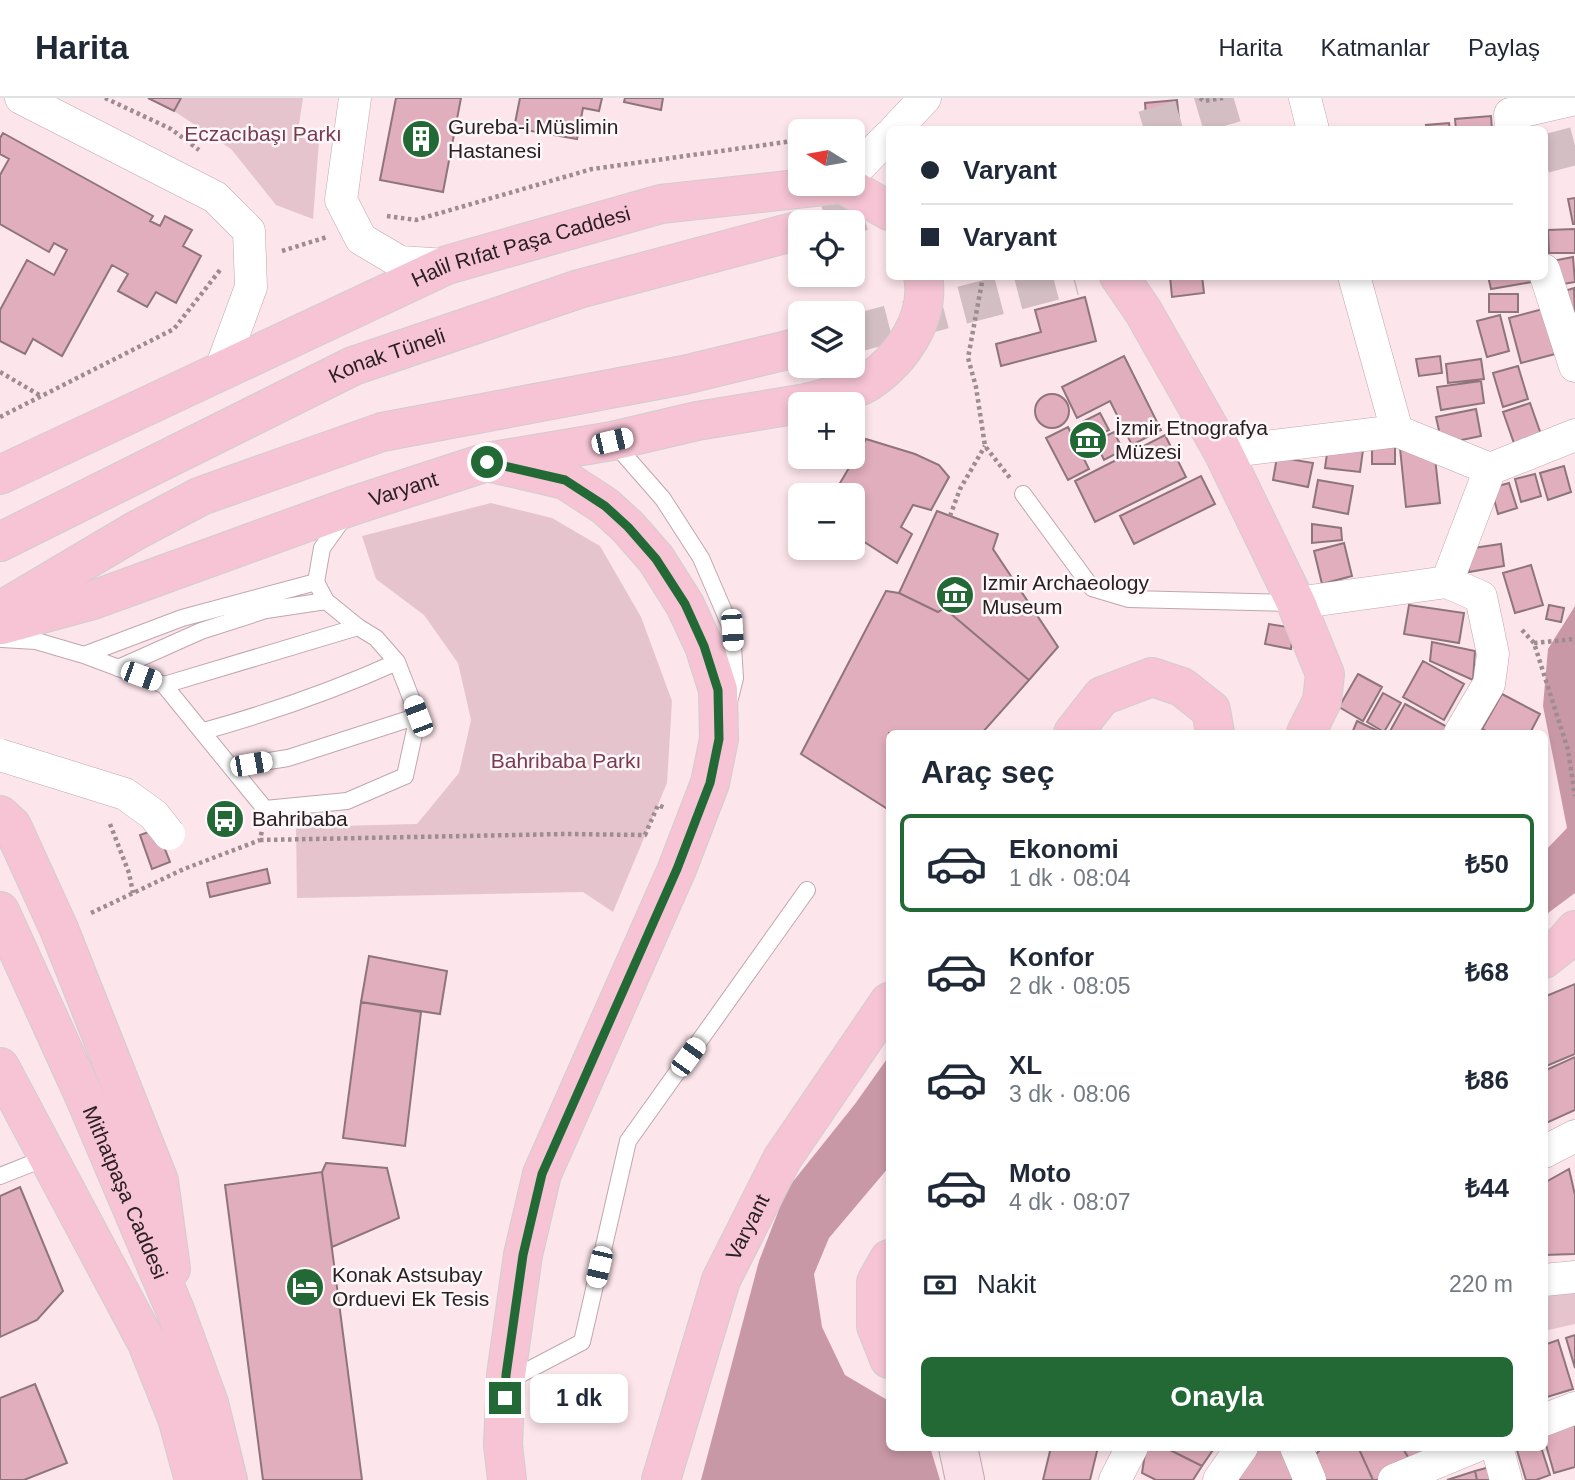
<!DOCTYPE html>
<html lang="tr">
<meta charset="utf-8">
<style>
body{margin:0;font-family:Helvetica,sans-serif;background:#f6f6f7;color:#1f2937;height:100vh;display:flex;flex-direction:column;font-size:26px;white-space:nowrap}
*{box-sizing:border-box;margin:0}
p{font-size:23px;color:#747a83}
.icon{flex:none;width:38px;height:38px;fill:none;stroke:currentColor;stroke-width:2;stroke-linecap:round;stroke-linejoin:round}
.map{position:relative;flex:1;overflow:hidden}
.sheet{position:absolute;left:886px;top:632px;width:662px;height:721px;display:flex;flex-direction:column;background:#fff;border-radius:10px;box-shadow:0 4px 10px #0003}
.sheet>*{flex:none}
.hud{position:absolute;left:886px;top:28px;width:662px;height:154px;border-radius:10px;box-shadow:0 4px 10px #0003;display:grid;align-content:center;height:154px;padding:0 35px;background:#fff}
.needle{width:46px;rotate:281deg}
.tools{position:absolute;left:788px;top:21px;display:grid;gap:14px}
.tools a{display:grid;place-items:center;width:77px;height:77px;border-radius:10px;background:#fff;box-shadow:0 4px 10px #0003;font-size:35px}
.end{position:absolute;width:32px;height:32px;margin:-16px;border:9px solid #226936;background:#fff;box-shadow:0 0 0 4px #fff}
.from{border-radius:50%}
.bubble{position:absolute;height:49px;border-radius:10px;background:#fff;box-shadow:0 4px 10px #0003;font-size:23px;font-weight:700;line-height:49px;text-align:center}
.car{position:absolute;width:21px;height:42px;margin:-21px -10px;border-radius:9px;box-shadow:0 0 5px 2px #0007;background:linear-gradient(#fff 24%,#345 0 40%,#fff 0 76%,#345 0 86%,#fff 0)}
.hud b{display:flex;align-items:center;gap:24px;height:66px;font-size:26px}
.hud b+b{border-top:2px solid #e0e1e3}
.hud i{width:18px;height:18px;background:#1f2937}
ul{padding:0;list-style:none}
li{display:flex;align-items:center;gap:21px;height:98px;margin:0 14px 10px;padding:0 21px;border:4px solid transparent;border-radius:10px}
li div{flex:1}
li b{display:block;font-size:26px}
li em{font-style:normal;font-weight:700}
li.active{border-color:#226936}
li>.icon{width:63px;height:63px;stroke-width:1.5}
h2{padding:0 35px;font-size:32px;line-height:84px}
.pay{display:flex;align-items:center;gap:18px;height:77px;padding:0 35px;font-size:26px}
.pay p{margin-inline-start:auto}
.cta{display:flex;gap:14px;margin-top:auto;padding:14px 35px}
.cta a{flex:1;height:80px;border-radius:10px;background:#226936;color:#fff;font-size:28px;font-weight:700;line-height:80px;text-align:center}
header{display:flex;align-items:center;gap:42px;box-sizing:border-box;height:98px;padding:0 35px;background:#fff;border-bottom:2px solid #e0e1e3}
header strong{font-size:33px}
nav{display:flex;gap:38px;margin-inline-start:auto;font-size:24px}
.map>svg:first-child{display:block}
</style>
<header>
<strong>Harita</strong>
<nav><a>Harita</a><a>Katmanlar</a><a>Paylaş</a></nav>
</header>
<div class="map">
<svg width="1575" height="1382" viewBox="0 0 1575 1382">
<rect width="100%" height="100%" fill="#fce5eb"/>
<path fill="#e6c4cd" d="M181,0h122l-6,39 22,4 -6,78 -37,-14 -45,-56 -57,-38z
M491,405l61,15 48,28 41,71 31,84 -5,82 -54,129 -30,-20 -286,6 -1,-71 121,-3 42,-51 12,-53 -13,-57 -34,-48 -48,-36 -14,-43z
M1575,1192v34l-31,7v-37z"/>
<path fill="#c998a6" d="M1575,508v287l-31,23v-64l23,-24 -24,-122 5,-57z
M889,958v111l-60,71 -15,36 8,53 23,48 44,26v46h41l10,33h-239l58,-219 28,-72 68,-85z"/>
<path fill="#e1aebd" stroke="#8e757c" stroke-width="2" d="M148,0h33l-7,13z
M396,0h65l-18,94 -63,-12z
M520,0h82l-3,13 -16,-3 -6,31 -63,-11z
M625,0h38l-2,12 -37,-8z
M1177,2l3,30h-33l-2,-27z
M1491,18l1,14h-36l-1,-11z
M1449,25l1,7h-23l-1,-5z
M3,35l150,83 -3,5 10,5 5,-10 27,14 -9,16 18,10 -25,47 -20,-11 -9,15 -29,-16 10,-17 -16,-9 -50,91 -29,-17 -8,15 -25,-13v-31l27,-50 27,15 13,-25 -13,-7 -5,9 -49,-28v-49l9,-16 -9,-5v-16z
M1575,100v26h-2l-5,-25z
M1575,131v24h-26l-1,-23z
M1573,159l2,25 -24,4 -4,-24z
M1170,178h32l2,17 -32,4z
M1488,178h43l1,6 -41,7z
M1574,190l1,25 -10,3 -7,-23z
M1489,196h29v18h-29z
M1085,199l11,44 -95,25 -5,-22 45,-12 -6,-22z
M1543,211l12,45 -34,9 -12,-45z
M1500,217l9,36 -22,6 -10,-36z
M1124,258l37,74 -29,15 -22,-44 -33,17 -15,-31z
M1124,258l37,74 -29,15 -22,-44 -33,17 -15,-31z
M1440,258l2,17 -23,3 -3,-17z
M1481,261l3,20 -36,4 -2,-19z
M1518,268l10,33 -25,8 -10,-34z
M1481,283l3,22 -43,7 -4,-23z
M1035 313a17 17 0 1 1 34 0a17 17 0 1 1-34 0Z
M1035 313a17 17 0 1 1 34 0a17 17 0 1 1-34 0Z
M1530,305l13,37 -27,9 -13,-37z
M1476,311l5,27 -39,8 -6,-27z
M1100,315l9,17 -21,10 -8,-17z
M1100,315l9,17 -21,10 -8,-17z
M1068,329l21,42 -21,11 -22,-42z
M1068,329l21,42 -21,11 -22,-42z
M1114,334l9,18 -19,10 -9,-19z
M1114,334l9,18 -19,10 -9,-19z
M1165,337l21,42 -91,45 -20,-41z
M1165,337l21,42 -91,45 -20,-41z
M866,341l49,15 24,11 10,12 -18,33 -18,-5 -12,22 11,7 -15,29 -45,-29v-39h-19z
M1372,347h23v19h-23z
M1328,348l35,4 -3,22 -35,-4z
M1400,350l35,10 5,45 -34,4z
M1277,359l36,6 -5,24 -35,-7z
M1564,368l7,26 -23,8 -8,-27z
M1535,376l6,22 -20,6 -6,-23z
M1201,378l14,28 -81,40 -14,-28z
M1318,382l35,6 -5,28 -35,-7z
M1509,385l8,25 -19,6 -7,-26z
M937,413l61,23 -5,15 65,98 -29,33 -85,-72 -6,4 -39,-19z
M1312,426l29,4 1,12 -30,3z
M1344,445l8,33 -30,8 -8,-33z
M1501,446l3,22 -35,6 -3,-23z
M1531,467l12,40 -28,8 -12,-40z
M886,493l13,2 39,19 6,-4 85,72 -47,53h-93v77l-88,-56z
M1409,507l55,8 -5,30 -55,-9z
M1549,507l15,3 -3,14 -15,-3z
M1269,526l25,4 -3,21 -26,-5z
M1432,544l43,9 -2,29 -43,-19z
M1423,563l41,23 -20,36 -41,-23z
M1358,576l24,13 -19,34 -24,-14z
M1383,595l18,10 -17,29 -17,-10z
M1502,596l38,20 -10,19h-40l-8,-4z
M1405,606l46,25 -2,4h-60z
M1357,623l25,12h-30z
M157,731l13,33 -18,7 -12,-34z
M267,771l3,14 -60,14 -3,-14z
M369,858l78,15 -7,43 -79,-12z
M1575,886v70l-31,13v-70z
M361,904l60,10 -16,134 -62,-8z
M1575,959v53l-31,14v-53z
M326,1065l61,5 12,50 -67,29 -10,-75z
M1569,1071l6,26v59l-31,1v-72z
M322,1074l40,308h-99l-38,-295z
M20,1089l43,104 -26,29 -37,17v-141z
M1575,1237v33l-9,-30z
M1558,1242l15,49 -26,8 -3,-11v-41z
M35,1286l32,79 -43,17h-24v-82z
M1575,1319v50l-21,6 -10,-35v-12z
M1051,1349h47l-8,33h-47z
M1146,1349h18l38,19 -9,14h-37l-14,-7z
M1164,1349h51l-13,19z
M1323,1349h35l15,33h-49l-9,-25z
M1358,1349h44l9,15 -34,18h-4z
M1402,1349h29l7,8 -27,7z
M1516,1349h25l9,28 -14,5h-10z
M1244,1352h46l7,30h-66z
M1497,1367l4,15h-24l-2,-9z
M1475,1373l2,9h-30z"/>
<g fill="none" stroke-linecap="round" stroke-linejoin="round">
<path stroke="#d2bec3" stroke-width="38" stroke-dasharray="38 19" stroke-linecap="butt" d="M1144,32l108,-32
M1544,56l31,-8
M826,124l63,-18
M852,236l222,-58"/>
<defs>
<path id="lane" d="M614,345l49,56 38,59 31,72 3,48 -5,20
M1023,396l69,94 37,11 165,4
M2,541l34,2 48,14 80,30 101,124 82,-8 58,-25 13,-60 -21,-54 -21,-24 -18,-11 -32,-26 -10,-19 6,-34 23,-32
M84,557l98,-37 134,-36
M118,570l83,-37 65,-21 60,-9
M164,587l194,-58
M204,633c68,-19 129,-40 193,-69
M232,669l56,-9 130,-42
M0,1078l48,-19
M506,1277h13l63,-33 46,-201 179,-251"/>
<path id="street" d="M21,0l194,99 34,34 2,56 -31,84
M355,0l-14,102 20,39 39,23 47,3
M1305,0l8,32
M895,32l30,-32
M1511,32l-1,-16 65,-15
M852,76l37,-38
M1544,172l31,96
M1354,178l43,155 93,38
M1223,354l174,-21
M1447,484l34,15 12,57 -4,30 -29,49
M1296,505l151,-21 43,-113 85,-34
M1544,1054l31,-16
M1544,1182l31,-3
M1544,1322l31,-12
M1296,1349l14,33
M1497,1349l9,33
M1115,1382l17,-33
M1219,1382l23,-33
M1394,1382l80,-33"/>
<path id="secondary" d="M958,1349l7,33"/>
<g id="primary">
<path d="M843,86l46,27"/>
<path d="M1119,178l24,35 80,141 73,151 29,71 -3,27 -16,32"/>
<path d="M801,306c15,-3 55,-14 67,-22 33,-22 63,-64 55,-106"/>
<path d="M487,364l78,18 40,26 23,21 28,32 29,46 19,41 14,44 1,49 -9,44 -33,86 -135,305 -19,81 -17,120 -3,70 4,35"/>
<path id="s1" d="M0,377l447,-210 214,-61 180,-20"/>
<path id="s2" d="M0,444l353,-176 226,-77 221,-59"/>
<path d="M0,513l135,-80 66,-35 181,-64 302,-57 116,-28"/>
<path id="s3" d="M2,527l91,-25 259,-94 135,-44 125,-21 85,-20 103,-17"/>
<path d="M1073,635l29,-37 50,-19 30,10 29,23 4,23"/>
<path d="M0,717l12,11 47,103 100,252 12,88"/>
<path id="s4" d="M0,813l85,187 90,212 34,93 19,77"/>
<path d="M1544,861l21,-17 10,-12"/>
<path d="M0,969l147,276 30,75 17,62"/>
<path d="M889,1161l-13,23v44l13,33"/>
<path id="s5" d="M661,1382l60,-200 61,-121 107,-157"/>
</g>
</defs>
<use href="#lane" stroke="#c1a6ae" stroke-width="18"/>
<use href="#street" stroke="#c1a6ae" stroke-width="33"/>
<use href="#secondary" stroke="#c1a6ae" stroke-width="40"/>
<use href="#primary" stroke="#d0cecf" stroke-width="40"/>
<path stroke="#9d8c91" stroke-width="4.5" stroke-dasharray="3.5 3.5" stroke-linecap="butt" d="M105,0l66,31 28,21
M1200,0l4,3 19,-3
M387,118l29,4 176,-51 208,-29
M282,153l45,-14
M980,178l2,6 -14,76 8,29 9,59 25,32
M0,274l41,24
M0,319l174,-88 46,-59
M950,418l10,-27 25,-43
M1522,532l12,13 34,107 7,46
M1534,545l41,-4
M110,726l19,49 4,20
M260,742l306,-6 79,1 13,-30 7,3
M91,815l93,-44 76,-29 2,-10"/>
<use href="#lane" stroke="#fff" stroke-width="16"/>
<use href="#street" stroke="#fff" stroke-width="32"/>
<use href="#secondary" stroke="#fae1e9" stroke-width="38"/>
<use href="#primary" stroke="#f6c4d4" stroke-width="38"/>
<defs>
<path id="street-bridge" d="M0,657l125,39 29,21 15,19"/>
</defs>
<use href="#street-bridge" stroke="#c1a6ae" stroke-width="33" stroke-linecap="butt"/>
<use href="#street-bridge" stroke="#fff" stroke-width="32"/>
</g>
<g fill="none" stroke-linecap="round" stroke-linejoin="round">
<path stroke="#226936" stroke-width="9" d="M487,364l78,18 40,26 23,21 28,32 29,45 19,42 14,44 1,49 -9,44 -33,86 -135,305 -19,81 -17,120 -1,23"/>
</g>
<defs>
<symbol id="building-disc" viewBox="-11 -11 22 22"><circle r="9.5" fill="#226936" stroke="#fdf7f9"/><path d="M-4-6H4V6H1V3H-1V6H-4ZM-2.5-4.3h1.7v1.8h-1.7ZM.8-4.3h1.7v1.8H.8ZM-2.5-1h1.7V.8h-1.7ZM.8-1h1.7V.8H.8Z" fill="#fff"/></symbol>
<symbol id="museum-disc" viewBox="-11 -11 22 22"><circle r="9.5" fill="#226936" stroke="#fdf7f9"/><path d="M0-6L6-3V-2H-6V-3ZM-5-1h2V3h-2ZM-1-1h2V3h-2ZM3-1h2V3H3ZM-6 4H6V6H-6Z" fill="#fff"/></symbol>
<symbol id="bus-disc" viewBox="-11 -11 22 22"><circle r="9.5" fill="#226936" stroke="#fdf7f9"/><path d="M-5-6H5V4H4V6H2V4H-2V6H-4V4H-5ZM-3.5-4V0h7V-4ZM-3.5 1.2v1.5H-2V1.2ZM2 1.2v1.5H3.5V1.2Z" fill="#fff"/></symbol>
<symbol id="hotel-disc" viewBox="-11 -11 22 22"><circle r="9.5" fill="#226936" stroke="#fdf7f9"/><path d="M-6-4.5h1.5V1H6V5H4.5V3h-9V5H-6ZM-4 0a1.8 1.8 0 1 1 3.6 0ZM.5 0V-2.5h3Q6-2.5 6 0Z" fill="#fff"/></symbol>
</defs>
<g fill-rule="evenodd">
<use href="#building-disc" x="399" y="19" width="44" height="44"/>
<use href="#museum-disc" x="1066" y="320" width="44" height="44"/>
<use href="#museum-disc" x="933" y="475" width="44" height="44"/>
<use href="#bus-disc" x="203" y="699" width="44" height="44"/>
<use href="#hotel-disc" x="283" y="1167" width="44" height="44"/>
</g>
<g text-anchor="middle" stroke-width="5" stroke-linejoin="round" paint-order="stroke">
<g font-size="21" fill="#2a2023" stroke="#fdf7f9" text-anchor="start">
<text x="448" y="36">Gureba-i Müslimin<tspan x="448" dy="24">Hastanesi</tspan></text>
<text x="1115" y="337">İzmir Etnografya<tspan x="1115" dy="24">Müzesi</tspan></text>
<text x="982" y="492">Izmir Archaeology<tspan x="982" dy="24">Museum</tspan></text>
<text x="252" y="728">Bahribaba</text>
<text x="332" y="1184">Konak Astsubay<tspan x="332" dy="24">Orduevi Ek Tesis</tspan></text>
</g>
<g font-size="21" fill="#7a3b51" stroke="#fdf7f9">
<text x="263" y="43">Eczacıbaşı Parkı</text>
<text x="566" y="670">Bahribaba Parkı</text>
</g>
<g font-size="21" fill="#2a2023" stroke="#fdf7f9">
<text dy="7" stroke="none"><textPath href="#s1" startOffset="570">Halil Rıfat Paşa Caddesi</textPath></text>
<text dy="7" stroke="none"><textPath href="#s2" startOffset="430">Konak Tüneli</textPath></text>
<text dy="7" stroke="none"><textPath href="#s3" startOffset="424">Varyant</textPath></text>
<text dy="7" stroke="none"><textPath href="#s4" startOffset="308">Mithatpaşa Caddesi</textPath></text>
<text dy="7" stroke="none"><textPath href="#s5" startOffset="268">Varyant</textPath></text>
</g>
</g>
</svg>
<div class="tools">
<a><svg class="needle" viewBox="-14 -14 28 28"><path d="M0-13l5 13h-10z" fill="#e53935"/><path d="M0 13l5-13h-10z" fill="#747a83"/></svg></a>
<a><svg class="icon" aria-label="locate" viewBox="0 0 24 24"><circle cx="12" cy="12" r="6"/><path d="M12 2v4M12 18v4M2 12h4M18 12h4"/></svg></a>
<a><svg class="icon" aria-label="layers" viewBox="0 0 24 24"><path d="M12 4l9 5-9 5-9-5zM3 14l9 5 9-5"/></svg></a>
<a>+</a>
<a>−</a>
</div>
<i class="end from" style="left:487px;top:364px"></i>
<i class="end" style="left:505px;top:1300px"></i>
<div class="bubble" style="left:530px;top:1276px;width:98px">1 dk</div>
<i class="car" style="left:612px;top:343px;rotate:77deg"></i>
<i class="car" style="left:732px;top:532px;rotate:176deg"></i>
<i class="car" style="left:141px;top:578px;rotate:110deg"></i>
<i class="car" style="left:418px;top:618px;rotate:339deg"></i>
<i class="car" style="left:251px;top:666px;rotate:80deg"></i>
<i class="car" style="left:688px;top:959px;rotate:36deg"></i>
<i class="car" style="left:599px;top:1169px;rotate:193deg"></i>
<div class="hud">
<b><i class="from"></i>Varyant</b>
<b><i></i>Varyant</b>
</div>
<section class="sheet">
<h2>Araç seç</h2>
<ul>
<li class="active"><svg class="icon" aria-label="car" viewBox="0 0 24 24"><path d="M5 17H2v-5l4-1 3-4h7l3 4 3 1v5h-3M9 17h6M6 11h13"/><circle cx="7" cy="17" r="2"/><circle cx="17" cy="17" r="2"/></svg><div><b>Ekonomi</b><p>1 dk · 08:04</p></div><em>₺50</em></li>
<li><svg class="icon" aria-label="car" viewBox="0 0 24 24"><path d="M5 17H2v-5l4-1 3-4h7l3 4 3 1v5h-3M9 17h6M6 11h13"/><circle cx="7" cy="17" r="2"/><circle cx="17" cy="17" r="2"/></svg><div><b>Konfor</b><p>2 dk · 08:05</p></div><em>₺68</em></li>
<li><svg class="icon" aria-label="car" viewBox="0 0 24 24"><path d="M5 17H2v-5l4-1 3-4h7l3 4 3 1v5h-3M9 17h6M6 11h13"/><circle cx="7" cy="17" r="2"/><circle cx="17" cy="17" r="2"/></svg><div><b>XL</b><p>3 dk · 08:06</p></div><em>₺86</em></li>
<li><svg class="icon" aria-label="car" viewBox="0 0 24 24"><path d="M5 17H2v-5l4-1 3-4h7l3 4 3 1v5h-3M9 17h6M6 11h13"/><circle cx="7" cy="17" r="2"/><circle cx="17" cy="17" r="2"/></svg><div><b>Moto</b><p>4 dk · 08:07</p></div><em>₺44</em></li>
</ul>
<div class="pay"><svg class="icon" aria-label="cash" viewBox="0 0 24 24"><path d="M3 7h18v10H3z"/><circle cx="12" cy="12" r="2"/></svg>Nakit<p>220 m</p></div>
<div class="cta"><a>Onayla</a></div>
</section>
</div>
